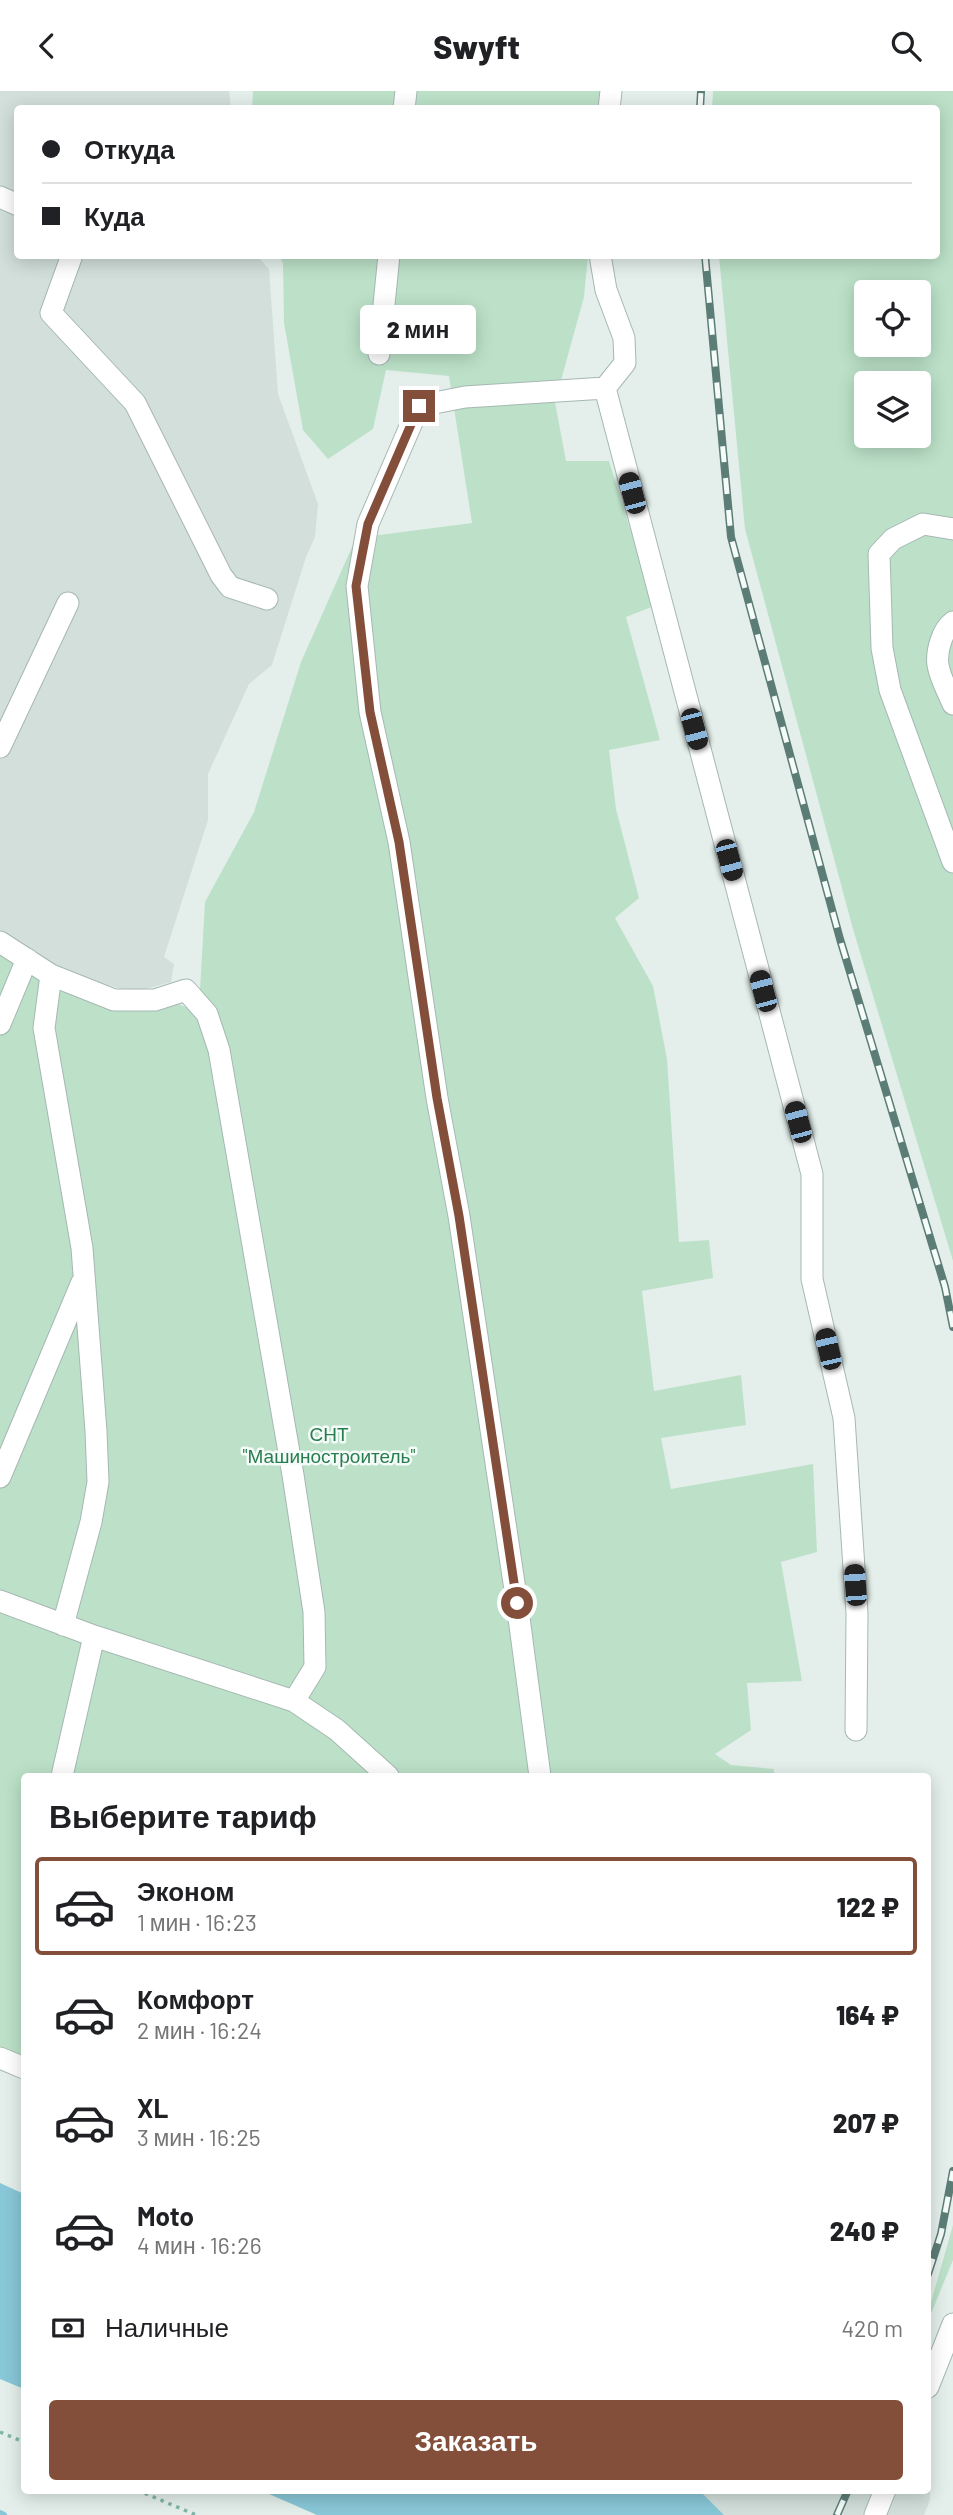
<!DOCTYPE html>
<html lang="ru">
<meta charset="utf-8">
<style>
body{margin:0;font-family:Barlow,sans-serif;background:#f2f2f2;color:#202124;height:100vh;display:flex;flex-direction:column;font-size:26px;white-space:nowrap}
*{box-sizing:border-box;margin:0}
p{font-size:23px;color:#757577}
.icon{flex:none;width:38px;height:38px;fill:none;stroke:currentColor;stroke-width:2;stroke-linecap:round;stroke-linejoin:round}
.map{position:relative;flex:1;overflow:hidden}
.side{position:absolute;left:21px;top:1682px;width:910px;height:721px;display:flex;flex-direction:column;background:#fff;border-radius:7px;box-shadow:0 4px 18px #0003}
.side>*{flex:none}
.banner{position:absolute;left:14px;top:14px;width:926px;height:154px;border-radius:7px;box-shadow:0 4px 18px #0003;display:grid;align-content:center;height:154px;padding:0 28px;background:#fff}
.tools{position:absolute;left:854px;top:189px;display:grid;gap:14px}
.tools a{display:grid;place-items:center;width:77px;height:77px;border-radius:7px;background:#fff;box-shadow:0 4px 18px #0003;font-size:35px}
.end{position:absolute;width:32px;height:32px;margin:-16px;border:9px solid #834f3a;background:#fff;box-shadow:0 0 0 4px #fff}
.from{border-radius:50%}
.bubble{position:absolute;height:49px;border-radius:7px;background:#fff;box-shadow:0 4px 18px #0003;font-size:23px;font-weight:800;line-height:49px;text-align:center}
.car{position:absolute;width:21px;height:42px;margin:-21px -10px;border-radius:9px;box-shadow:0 0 5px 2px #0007;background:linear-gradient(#222 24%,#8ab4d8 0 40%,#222 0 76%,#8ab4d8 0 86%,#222 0)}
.banner b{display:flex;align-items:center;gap:24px;height:66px;font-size:26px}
.banner b+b{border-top:2px solid #e0e0e0}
.banner i{width:18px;height:18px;background:#202124}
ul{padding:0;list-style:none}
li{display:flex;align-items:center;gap:21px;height:98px;margin:0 14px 10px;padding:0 14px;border:4px solid transparent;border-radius:7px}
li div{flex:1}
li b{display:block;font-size:26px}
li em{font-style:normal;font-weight:800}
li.on{border-color:#834f3a}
li>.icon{width:63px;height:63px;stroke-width:1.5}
h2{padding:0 28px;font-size:32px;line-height:84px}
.pay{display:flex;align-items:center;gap:18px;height:77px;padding:0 28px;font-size:26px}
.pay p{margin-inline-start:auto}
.button{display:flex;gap:14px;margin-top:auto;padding:14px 28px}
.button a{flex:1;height:80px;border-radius:7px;background:#834f3a;color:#fff;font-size:28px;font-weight:800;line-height:80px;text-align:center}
header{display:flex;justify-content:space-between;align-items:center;height:91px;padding:0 28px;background:#fff;font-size:32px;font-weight:800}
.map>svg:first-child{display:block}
</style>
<header><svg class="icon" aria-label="back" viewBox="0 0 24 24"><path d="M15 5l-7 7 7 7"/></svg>Swyft<svg class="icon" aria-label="search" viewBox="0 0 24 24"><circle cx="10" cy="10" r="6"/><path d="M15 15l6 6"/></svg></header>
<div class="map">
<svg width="953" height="2424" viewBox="0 0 953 2424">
<rect width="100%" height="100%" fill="#e4efeb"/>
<path fill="#d2dfda" d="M0,0h229l2,17 -213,1v146l239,1 12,13 9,125 40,110 -3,33 -9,20 -34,108 -23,19 -41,90v46l-44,137 10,7 -3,18 -37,10 -86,-23 -9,-15 -39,-21z
M699,2399h225l6,2v8l-6,15h-200z"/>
<path fill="#bce1c8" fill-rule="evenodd" d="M253,0h350l-1,17 -350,1z
M713,0h240v1170l-100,-332 -108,-400 -26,-273 217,-1v-146h-224zM866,201h53v53h-53zM866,292h53v53h-53z
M280,165h308l-4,41 -29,105 11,59h43l45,145 -28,11 34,123 -51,10 7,59 23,89 -24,20 38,68 14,73 12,183 30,-2 4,38 -71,13 12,100 87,-16 5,50 -85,13 10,51 142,-25 4,88 -36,10 21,119 -55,2 4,47 -36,24 16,11 43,4v7h-750v282l-24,-10v-1094l57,36 67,20 50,-8 16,7 10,-19 5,-88 49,-90 47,-150 55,-124 116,-15 -23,-147 -63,-6 -13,59 -45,30 -25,-29 -19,-107 -1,-59z
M953,2134v35l-25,61v-8z"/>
<path fill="#88c7d7" d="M0,2092l24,11v195l-24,-10z
M260,2399h439l25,25h-407z"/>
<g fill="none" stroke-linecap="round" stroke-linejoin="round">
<path stroke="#88c7d7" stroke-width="6" d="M0,2422l4,2"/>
<defs>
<path id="minor" d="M404,18l2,-18
M609,18l2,-18
M0,106l18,8
M72,164l-21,58 84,90 86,172 9,12 37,12
M379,263l10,-99
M605,297l207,786v105l32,139 13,195 -1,117
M953,438l-30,-5 -30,15 -14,15 3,94 8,42 63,172
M953,531c-11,8 -17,30 -15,43 2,13 10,27 15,39
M0,656l68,-144
M0,851l51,33 63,25h41l31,-10 21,24 12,36 74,425 21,137 1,55 -21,34 43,29 51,46
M51,884l-7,53 38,220 14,183 2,51 -7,40 -28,103
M0,933l27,-65
M0,1386l82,-195
M0,1510l94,35 200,65
M62,1685l32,-140
M540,1685l-23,-173 -58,-387 -22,-118 -38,-256 -29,-130 -13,-126 11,-62 51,-118 46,-9 140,-9 20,-25 -1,-25 -18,-48 -6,-35
M0,1967l24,10
M928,2296l25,-63
M875,2424l10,-25"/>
</defs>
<use href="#minor" stroke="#a6b8b3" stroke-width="23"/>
<path stroke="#82b5a8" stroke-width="3.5" stroke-dasharray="3.5 5" stroke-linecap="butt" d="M0,2341l24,10
M137,2399l59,25"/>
<use href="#minor" stroke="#fff" stroke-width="21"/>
<defs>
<path id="rail" d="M700,18l1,-18
M705,164l26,282 109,402 105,348 8,40
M928,2183l13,-40 12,-63
M837,2424l11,-25"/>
</defs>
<use href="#rail" stroke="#5c7d76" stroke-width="8"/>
<use href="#rail" stroke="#f5fbf8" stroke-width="5" stroke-dasharray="16" stroke-linecap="butt"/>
</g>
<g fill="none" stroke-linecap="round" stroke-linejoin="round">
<path stroke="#834f3a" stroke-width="9" d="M419,315l-51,118 -12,62 14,126 29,130 38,256 22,118 58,387"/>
</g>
<g text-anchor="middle" stroke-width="5" stroke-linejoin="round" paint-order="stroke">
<g font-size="19" fill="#287d4e" stroke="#f5fbf8">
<text x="329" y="1350">СНТ<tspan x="329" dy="22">"Машиностроитель"</tspan></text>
</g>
</g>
</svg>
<div class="tools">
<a><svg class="icon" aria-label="locate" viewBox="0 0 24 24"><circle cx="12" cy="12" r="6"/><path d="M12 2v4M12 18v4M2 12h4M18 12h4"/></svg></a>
<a><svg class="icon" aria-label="layers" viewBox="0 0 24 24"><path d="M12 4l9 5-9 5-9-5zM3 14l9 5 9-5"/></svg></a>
</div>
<i class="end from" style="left:517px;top:1512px"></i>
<i class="end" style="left:419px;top:315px"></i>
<div class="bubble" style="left:360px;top:214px;width:116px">2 мин</div>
<i class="car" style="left:632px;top:402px;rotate:345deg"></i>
<i class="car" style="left:694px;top:638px;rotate:165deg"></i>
<i class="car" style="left:729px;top:769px;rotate:165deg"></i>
<i class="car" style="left:763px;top:900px;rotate:345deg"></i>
<i class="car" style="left:798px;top:1031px;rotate:345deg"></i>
<i class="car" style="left:828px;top:1258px;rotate:347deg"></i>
<i class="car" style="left:855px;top:1494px;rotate:356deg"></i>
<div class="banner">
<b><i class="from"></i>Откуда</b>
<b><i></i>Куда</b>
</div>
<section class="side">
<h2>Выберите тариф</h2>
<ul>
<li class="on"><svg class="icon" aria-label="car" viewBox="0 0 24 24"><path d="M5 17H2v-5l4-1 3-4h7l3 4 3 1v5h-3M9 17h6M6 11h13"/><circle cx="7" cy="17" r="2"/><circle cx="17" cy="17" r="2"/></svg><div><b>Эконом</b><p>1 мин · 16:23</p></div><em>122 ₽</em></li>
<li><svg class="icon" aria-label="car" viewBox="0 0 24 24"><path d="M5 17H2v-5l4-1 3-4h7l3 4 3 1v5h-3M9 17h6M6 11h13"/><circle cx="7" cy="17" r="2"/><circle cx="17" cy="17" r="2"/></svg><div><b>Комфорт</b><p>2 мин · 16:24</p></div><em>164 ₽</em></li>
<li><svg class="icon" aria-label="car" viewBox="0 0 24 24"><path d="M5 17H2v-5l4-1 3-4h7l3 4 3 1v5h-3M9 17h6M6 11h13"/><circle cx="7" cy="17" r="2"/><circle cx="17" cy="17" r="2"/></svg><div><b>XL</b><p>3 мин · 16:25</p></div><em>207 ₽</em></li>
<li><svg class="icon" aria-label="car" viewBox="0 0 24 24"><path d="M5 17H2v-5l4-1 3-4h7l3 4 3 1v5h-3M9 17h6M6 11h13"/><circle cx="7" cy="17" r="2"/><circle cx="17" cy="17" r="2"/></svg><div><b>Moto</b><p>4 мин · 16:26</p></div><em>240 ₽</em></li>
</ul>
<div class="pay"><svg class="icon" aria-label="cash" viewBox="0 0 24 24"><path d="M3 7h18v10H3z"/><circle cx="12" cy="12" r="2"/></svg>Наличные<p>420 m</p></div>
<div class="button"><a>Заказать</a></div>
</section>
</div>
